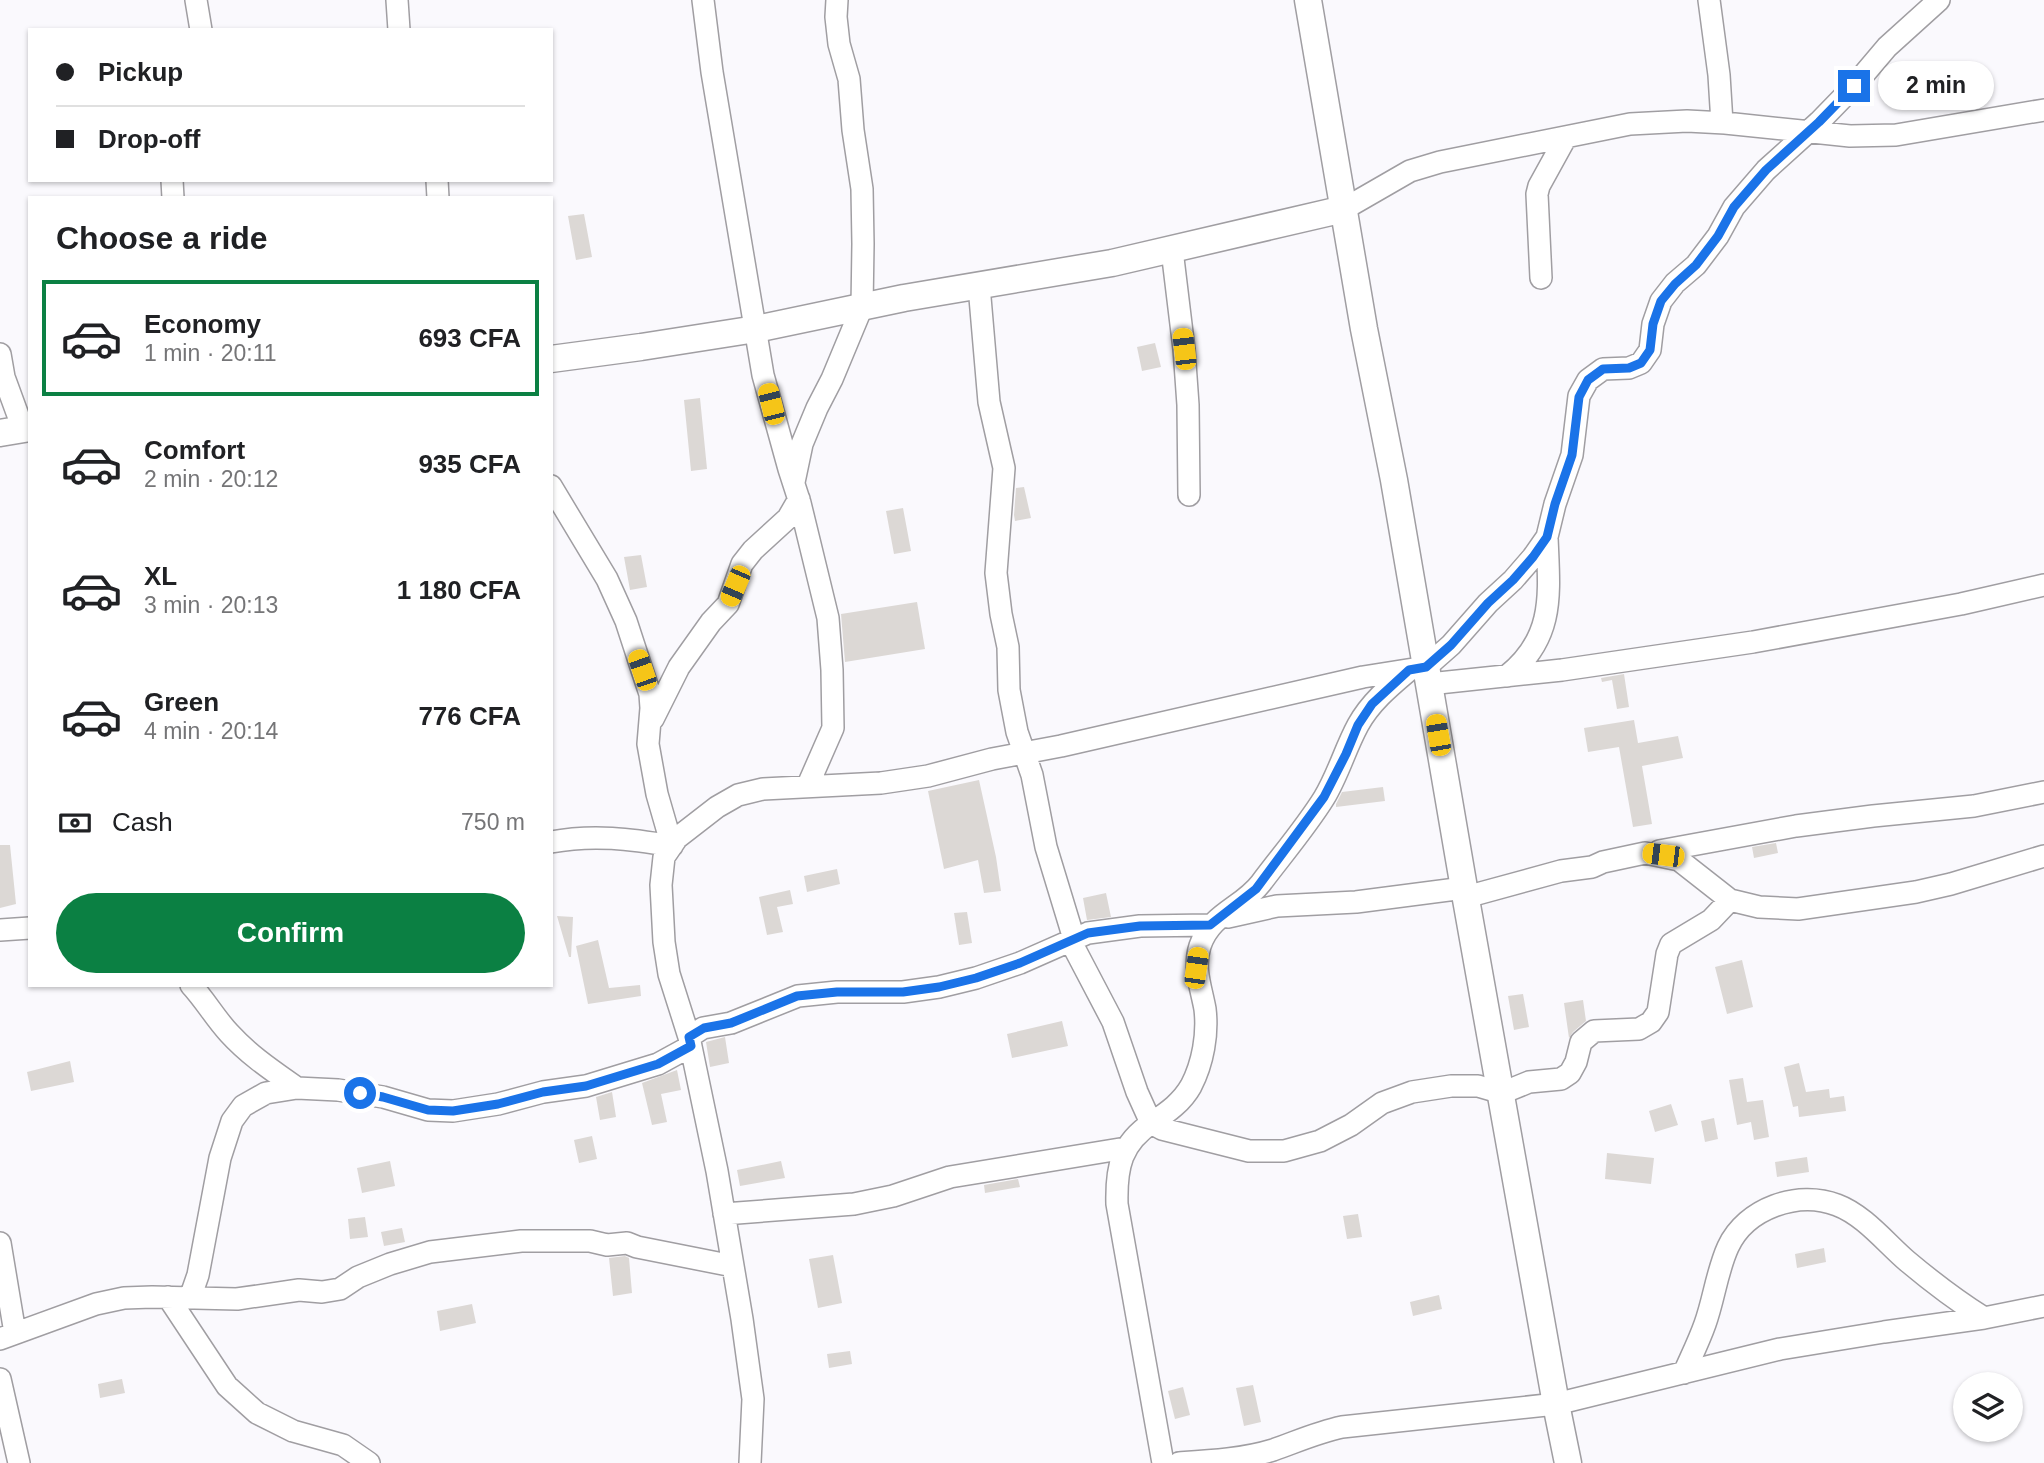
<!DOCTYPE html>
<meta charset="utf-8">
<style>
body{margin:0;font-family:Helvetica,sans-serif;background:#f6f6f6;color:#202124;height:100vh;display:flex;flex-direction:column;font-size:26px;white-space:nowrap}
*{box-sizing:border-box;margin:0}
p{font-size:23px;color:#757577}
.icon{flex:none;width:38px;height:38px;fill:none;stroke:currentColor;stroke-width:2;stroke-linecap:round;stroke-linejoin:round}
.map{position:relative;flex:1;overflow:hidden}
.drawer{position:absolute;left:28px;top:196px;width:525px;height:791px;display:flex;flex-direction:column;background:#fff;border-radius:0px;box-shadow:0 2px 5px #0004}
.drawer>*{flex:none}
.banner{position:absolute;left:28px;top:28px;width:525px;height:154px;border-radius:0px;box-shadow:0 2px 5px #0004;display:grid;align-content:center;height:154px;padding:0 28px;background:#fff}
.tools{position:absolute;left:1953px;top:1372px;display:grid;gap:14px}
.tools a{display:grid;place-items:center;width:70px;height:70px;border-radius:50%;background:#fff;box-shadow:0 2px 5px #0004;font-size:35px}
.end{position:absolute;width:32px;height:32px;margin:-16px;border:9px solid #1a73e8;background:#fff;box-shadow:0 0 0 4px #fff}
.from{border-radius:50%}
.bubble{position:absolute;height:49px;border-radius:24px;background:#fff;box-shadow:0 2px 5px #0004;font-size:23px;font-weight:700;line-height:49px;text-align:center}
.car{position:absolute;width:21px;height:42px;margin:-21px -10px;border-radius:9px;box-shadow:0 0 5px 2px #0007;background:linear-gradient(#f5c518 24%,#345 0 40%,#f5c518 0 76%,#345 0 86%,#f5c518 0)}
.banner b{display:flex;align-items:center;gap:24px;height:66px;font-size:26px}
.banner b+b{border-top:2px solid #e0e0e0}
.banner i{width:18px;height:18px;background:#202124}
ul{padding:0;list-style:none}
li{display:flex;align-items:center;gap:21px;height:116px;margin:0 14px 10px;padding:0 14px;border:4px solid transparent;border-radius:0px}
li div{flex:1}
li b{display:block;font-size:26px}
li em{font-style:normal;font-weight:700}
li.active{border-color:#0b8043}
li>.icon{width:63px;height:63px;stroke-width:1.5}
h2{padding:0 28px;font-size:32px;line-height:84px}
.pay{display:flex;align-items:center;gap:18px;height:77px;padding:0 28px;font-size:26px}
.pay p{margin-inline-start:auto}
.cta{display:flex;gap:14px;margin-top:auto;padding:14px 28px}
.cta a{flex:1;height:80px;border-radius:42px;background:#0b8043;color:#fff;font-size:28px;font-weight:700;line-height:80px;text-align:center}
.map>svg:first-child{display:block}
</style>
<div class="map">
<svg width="2044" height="1463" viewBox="0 0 2044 1463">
<rect width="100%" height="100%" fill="#faf9fd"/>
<path fill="#dcd8d5" d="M584,214l8,43 -16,3 -8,-44z
M1155,343l6,24 -19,4 -5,-24z
M700,398l7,71 -16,2 -7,-71z
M1024,487l7,31 -16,3 -1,-6 2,-27z
M903,508l8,43 -17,3 -8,-43z
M641,555l6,32 -17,3 -6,-33z
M917,602l8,47 -80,13 -4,-48z
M1624,674l5,33 -12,2 -5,-29 -10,2 -1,-4z
M1634,720l4,23 40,-7 5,22 -41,8 10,58 -19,3 -14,-80 -31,5 -4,-24z
M979,780l17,77 5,34 -17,2 -6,-33 -34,9 -16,-78z
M1383,787l2,14 -49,6v-3l6,-12z
M1776,843l2,10 -24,5 -2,-11z
M0,845h10l6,59 -16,4z
M837,869l3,15 -33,8 -3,-16z
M790,890l3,14 -16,3 6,25 -16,3 -8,-38z
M1106,893l5,24 -24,3 -4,-22z
M967,912l5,31 -13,2 -5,-32z
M557,916l16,1 -2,40h-2z
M598,940l11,48 31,-3 1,11 -53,8 -12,-58z
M1742,960l11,47 -26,7 -12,-47z
M1523,994l6,33 -15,3 -6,-34z
M1583,1000l3,21 -13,11 -4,6 -5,-35z
M1062,1021l6,25 -56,12 -5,-24z
M725,1037l4,26 -19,4 -4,-25z
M70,1061l4,21 -43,9 -4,-19z
M1799,1063l7,29 23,-3 1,9 14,-2 2,15 -47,6 -1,-11 -5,1 -9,-40z
M677,1070l4,20 -20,4 6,28 -15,3 -10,-42z
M1743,1078l4,24 16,-2 6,37 -15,3 -3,-18 -14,3 -8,-45z
M612,1092l4,25 -16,3 -4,-23z
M1671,1104l7,21 -23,7 -6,-21z
M1714,1118l4,21 -13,3 -4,-21z
M592,1136l5,23 -18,4 -5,-23z
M1607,1153l47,5 -3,26 -46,-5z
M1807,1157l2,15 -32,5 -2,-15z
M390,1161l5,25 -33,7 -5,-25z
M781,1161l4,17 -45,8 -3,-16z
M1018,1179l2,8 -35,6 -1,-8z
M1358,1214l4,23 -15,2 -4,-23z
M365,1217l3,20 -18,2 -2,-20z
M402,1228l3,14 -21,4 -3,-14z
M1824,1248l2,14 -29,6 -2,-14z
M833,1255l9,48 -24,5 -9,-49z
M625,1256l4,2 3,35 -19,3 -4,-38z
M1439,1295l3,14 -29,7 -3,-14z
M472,1304l4,19 -36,8 -3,-20z
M850,1351l2,13 -23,4 -2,-14z
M122,1379l3,14 -25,5 -2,-14z
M1253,1385l8,37 -17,4 -8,-38z
M1183,1387l7,28 -15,4 -7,-28z"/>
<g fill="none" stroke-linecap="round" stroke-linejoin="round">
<defs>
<path id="minor" d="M196,0l5,30
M397,0l2,30
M703,0l9,72 51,303 26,94 11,34 28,115 4,52 1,58 -25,57
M1709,0l10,75 3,48
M172,180l1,18
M437,180l1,18
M1344,209l66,-38 30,-9 190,-38 57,-3 38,2 125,13 46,-1 148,-25
M1172,250l12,99 4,56 1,90
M1541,278l-4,-84 2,-8 27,-49
M979,286l10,116 15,66 -8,105 5,41 7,33 1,43 8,42 15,43 14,72 28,92
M0,354l4,23 19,52
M794,482l8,-38 15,-36 15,-29 30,-72 1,-63 -1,-55 -9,-59 -4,-51 -10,-35 -3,-27 1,-17
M551,486l56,93 19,42 16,49 8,24 1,14 -3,36 9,50 15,52c-41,-7 -79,-12 -121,-4
M1507,676c49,-39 42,-84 40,-139
M1429,684l133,-14 191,-28 208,-38 83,-19
M653,719l26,-52 32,-45 17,-18 14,-40 11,-14 35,-32 11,-19
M1659,851l137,-25 77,-10 101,-10 70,-14
M1466,897l95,-26 31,-4 11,-5 42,-9 34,7 51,40 29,7 39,2 118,-17 35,-8 93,-28
M1228,917l49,-11 79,-4 108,-14
M0,930l30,-2
M1070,940l43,82 24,70 14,31 11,6 87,22h35l36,-10 31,-16 31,-22 30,-11 39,-6h27l24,7 27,-11 32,-3 9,-6 6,-11 5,-20 13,-11 45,-2 12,-7 7,-10 9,-58 4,-10 40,-24 19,-20
M191,985c14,15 24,33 38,48 20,22 44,38 68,55
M689,1037l14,-9 28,-5 67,-27 39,-4h66l36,-5 37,-9 44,-15 68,-30 52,-7 70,-1
M724,1214l130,-10 39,-8 57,-19 176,-29
M0,1243l15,90
M168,1297l59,89 30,27 36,18 50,14 26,18
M190,1298l8,-23 22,-117 12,-37 11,-15 23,-13 31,-5 41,2 45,7 45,13 25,1 45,-7 45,-12 43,-6 72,-22 33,-18
M0,1339l96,-35 28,-6 28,-1 85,2 62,-9 23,2 18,-3 18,-12 32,-13 40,-12 91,-11h69l17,4 20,-2 10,4 96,19
M1684,1373c7,-16 15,-32 21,-49 9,-25 12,-53 23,-77 18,-39 70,-57 109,-42 27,10 49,38 70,56 25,21 50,40 77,57
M0,1379l19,84
M750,1463l3,-64 -11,-80 -25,-148 -28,-134 -20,-63 -5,-32 -3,-57 3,-28 13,-19 40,-31 21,-12 25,-6 118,-6 47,-7 64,-17 69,-13 302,-69 63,-10 25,-22 37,-42 25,-23 20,-23 14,-20 8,-33 17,-49 7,-59 9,-16 15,-11 26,-1 12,-5 9,-13 3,-26 8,-23 14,-18 21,-18 22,-29 16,-29 32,-37 53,-48 35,-36 33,-39 52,-47
M1163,1463l-46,-259c-1,-37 4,-61 36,-82 15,-10 29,-20 38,-36 12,-23 17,-52 14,-77 -4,-22 -12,-41 -5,-63 11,-33 42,-38 61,-63 21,-28 45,-56 63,-85 14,-23 21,-49 34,-73 12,-22 31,-38 50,-54
M1179,1463c31,-2 65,-4 94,-13 23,-8 45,-18 69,-23l214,-23 224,-55 104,-17 100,-14 60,-12"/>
<path id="tertiary" d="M1308,0l56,329 30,151 70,408 92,516 12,59
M551,359l90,-12 115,-18 148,-31 208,-35 232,-54
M0,433l30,-5"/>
</defs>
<use href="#minor" stroke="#a09ea2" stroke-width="24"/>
<use href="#tertiary" stroke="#a09ea2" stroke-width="29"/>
<use href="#minor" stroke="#fff" stroke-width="21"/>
<use href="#tertiary" stroke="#fff" stroke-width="26"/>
</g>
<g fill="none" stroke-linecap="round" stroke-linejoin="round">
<path stroke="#1a73e8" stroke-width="9" d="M360,1093l23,4 45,13 25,1 45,-7 45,-12 43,-6 72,-22 33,-18 -2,-9 15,-9 27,-5 66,-27 40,-4h66l36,-5 37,-9 44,-15 68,-30 52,-7 70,-1 46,-36 68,-92 22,-43 12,-29 14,-21 37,-34 17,-3 25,-22 37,-42 25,-23 20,-23 14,-20 8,-33 17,-49 7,-58 9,-17 15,-11 26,-1 12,-5 9,-13 3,-26 8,-23 14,-17 21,-19 22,-29 16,-29 32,-37 53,-48 35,-36"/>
</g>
</svg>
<div class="tools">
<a><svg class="icon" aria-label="layers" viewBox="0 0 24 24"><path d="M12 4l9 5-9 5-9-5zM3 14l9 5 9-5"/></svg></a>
</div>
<i class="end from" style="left:360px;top:1093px"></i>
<i class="end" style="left:1854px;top:86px"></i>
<div class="bubble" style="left:1878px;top:61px;width:116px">2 min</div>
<i class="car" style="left:1184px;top:349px;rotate:353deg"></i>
<i class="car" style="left:771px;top:404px;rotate:346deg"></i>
<i class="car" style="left:735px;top:586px;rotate:203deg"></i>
<i class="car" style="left:642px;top:670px;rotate:341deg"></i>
<i class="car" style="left:1438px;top:735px;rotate:350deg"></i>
<i class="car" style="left:1663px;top:855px;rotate:277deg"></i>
<i class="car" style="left:1196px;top:968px;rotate:8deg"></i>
<div class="banner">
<b><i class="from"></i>Pickup</b>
<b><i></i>Drop-off</b>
</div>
<section class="drawer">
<h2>Choose a ride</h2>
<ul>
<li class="active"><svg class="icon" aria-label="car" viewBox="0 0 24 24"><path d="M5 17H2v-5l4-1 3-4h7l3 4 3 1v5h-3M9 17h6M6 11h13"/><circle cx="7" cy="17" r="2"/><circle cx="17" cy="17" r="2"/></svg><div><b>Economy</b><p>1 min · 20:11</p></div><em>693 CFA</em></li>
<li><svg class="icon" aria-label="car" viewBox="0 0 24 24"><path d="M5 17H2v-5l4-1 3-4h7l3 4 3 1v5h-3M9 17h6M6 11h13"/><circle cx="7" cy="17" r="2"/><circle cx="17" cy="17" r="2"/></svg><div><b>Comfort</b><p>2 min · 20:12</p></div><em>935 CFA</em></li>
<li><svg class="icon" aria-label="car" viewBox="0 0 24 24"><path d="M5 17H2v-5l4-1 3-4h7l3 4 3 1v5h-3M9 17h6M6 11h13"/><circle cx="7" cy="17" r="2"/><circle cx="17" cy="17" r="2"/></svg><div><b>XL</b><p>3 min · 20:13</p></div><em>1 180 CFA</em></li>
<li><svg class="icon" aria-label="car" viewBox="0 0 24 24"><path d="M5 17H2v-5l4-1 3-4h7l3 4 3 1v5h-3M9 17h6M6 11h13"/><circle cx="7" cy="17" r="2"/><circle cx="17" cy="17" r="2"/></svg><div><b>Green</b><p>4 min · 20:14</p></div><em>776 CFA</em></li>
</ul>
<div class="pay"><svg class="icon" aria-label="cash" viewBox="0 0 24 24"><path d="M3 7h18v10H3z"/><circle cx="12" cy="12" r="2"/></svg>Cash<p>750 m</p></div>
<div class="cta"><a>Confirm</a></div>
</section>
</div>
